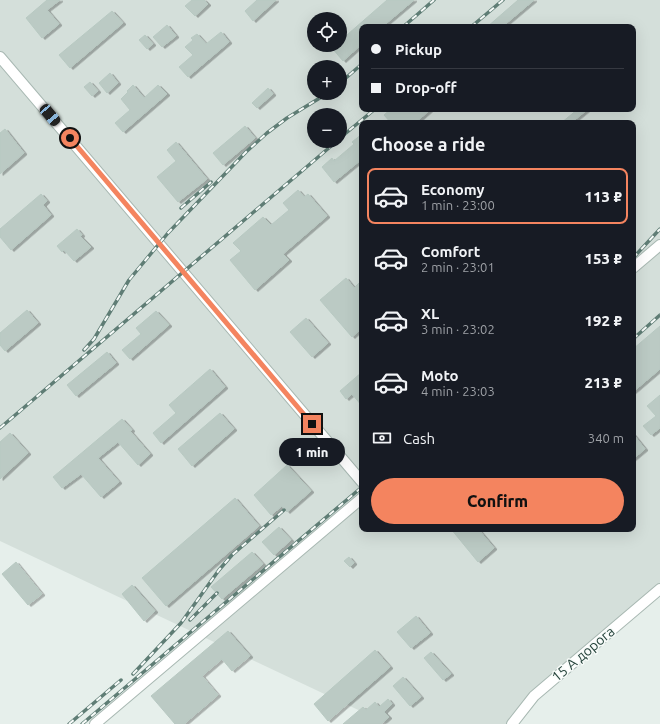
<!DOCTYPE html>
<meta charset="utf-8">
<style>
body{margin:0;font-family:Ubuntu,sans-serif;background:#20242c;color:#f1f3f6;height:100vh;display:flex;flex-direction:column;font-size:15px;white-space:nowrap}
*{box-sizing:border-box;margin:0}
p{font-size:13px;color:#9ea1a6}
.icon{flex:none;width:22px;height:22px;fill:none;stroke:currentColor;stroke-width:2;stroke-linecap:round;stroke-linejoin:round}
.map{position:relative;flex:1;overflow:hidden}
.drawer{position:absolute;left:359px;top:120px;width:277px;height:412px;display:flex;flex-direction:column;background:#171b24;border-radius:8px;box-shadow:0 4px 16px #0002}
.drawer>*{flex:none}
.top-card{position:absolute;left:359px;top:24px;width:277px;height:88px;border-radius:8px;box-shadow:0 4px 16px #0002;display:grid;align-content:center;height:88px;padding:0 12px;background:#171b24}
.fabs{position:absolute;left:307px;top:12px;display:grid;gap:8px}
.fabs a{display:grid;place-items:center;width:40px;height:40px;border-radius:50%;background:#171b24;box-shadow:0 4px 16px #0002;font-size:20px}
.end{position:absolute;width:18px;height:18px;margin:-9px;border:5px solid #f4845f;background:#111;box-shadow:0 0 0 2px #111}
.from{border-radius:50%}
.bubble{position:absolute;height:28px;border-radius:14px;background:#171b24;box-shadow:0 4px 16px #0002;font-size:13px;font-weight:800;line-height:28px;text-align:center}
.car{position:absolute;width:12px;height:24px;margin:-12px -6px;border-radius:5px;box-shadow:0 0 3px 1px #0007;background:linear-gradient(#222 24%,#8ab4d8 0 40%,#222 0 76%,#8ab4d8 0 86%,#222 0)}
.top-card b{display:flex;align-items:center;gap:14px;height:38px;font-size:15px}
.top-card b+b{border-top:1px solid #363941}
.top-card i{width:10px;height:10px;background:#f1f3f6}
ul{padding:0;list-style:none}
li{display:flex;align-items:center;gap:12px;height:56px;margin:0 8px 6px;padding:0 4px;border:2px solid transparent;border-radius:8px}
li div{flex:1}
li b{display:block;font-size:15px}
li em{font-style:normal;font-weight:800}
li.current{border-color:#f4845f}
li>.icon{width:36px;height:36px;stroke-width:1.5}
h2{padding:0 12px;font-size:18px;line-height:48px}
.pay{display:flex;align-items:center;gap:10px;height:44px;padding:0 12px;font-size:15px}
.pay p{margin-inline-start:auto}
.cta{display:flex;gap:8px;margin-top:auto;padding:8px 12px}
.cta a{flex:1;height:46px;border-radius:24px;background:#f4845f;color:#111;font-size:16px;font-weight:800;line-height:46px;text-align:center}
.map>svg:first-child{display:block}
</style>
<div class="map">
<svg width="660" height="724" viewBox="0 0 660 724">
<defs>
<filter id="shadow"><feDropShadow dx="3" dy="1.5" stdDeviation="0" flood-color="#0004"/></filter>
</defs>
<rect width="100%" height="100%" fill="#e6efeb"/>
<path fill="#d4dfda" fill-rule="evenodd" d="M0,0h660v589l-126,107 -22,28h-124l-388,-183zM314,19h26v26h-26zM362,27h271v82h-271zM314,67h26v26h-26zM314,115h26v26h-26zM362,123h271v406h-271z"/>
<path fill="#bbcac4" stroke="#b8c9c2" filter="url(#shadow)" d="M47,0h13l-13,10 12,14 -17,14 -16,-20z
M192,0h12l4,4 -13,12 -10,-10z
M257,0h19l-23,21 -8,-10z
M387,0h27l-32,27h-20v17l-19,17 -11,-13 3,-3h5v-4z
M518,0h16l-32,27h-15z
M112,11l11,12 -53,45 -11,-13z
M167,25l9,11 -14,11 -9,-10z
M221,32l8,10 -41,35 -9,-10 14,-12 -8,-8 8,-7 -2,-2 6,-4 9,10z
M145,35l8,9 -6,5 -8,-9z
M110,73l8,10 -11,10 -8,-10z
M90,82l8,9 -6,5 -8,-9z
M133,85l11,13 14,-13 9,9 -44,38 -8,-9 15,-13 -9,-11 7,-7 -1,-1z
M268,88l5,6 -16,14 -5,-5z
M391,109h40l-16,14h-24l-7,-8z
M578,109h10l-17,14h-10z
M245,126l10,12 -32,27 -10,-12z
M5,129l19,24 -24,21v-41z
M362,134v25l-28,23 -12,-15 10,-9 2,3 20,-17 -2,-2z
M176,142l31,37 -29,23 -21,-25 19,-16 -9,-11z
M298,190l6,7 4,-3 19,22 -44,38 6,6 -34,30 -25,-30 11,-9 -8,-8 30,-26 8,8 18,-15 -6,-7z
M41,194l6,7 -4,4 8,10 -40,35 -11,-13v-8z
M77,229l5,6 -2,1 11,11 -17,14 -10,-11 -2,2 -5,-6z
M346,278l8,10 8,-8v48l-10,9 -32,-37z
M27,310l11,13 -33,28 -5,-6v-12z
M156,311l13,14 -39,34 -8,-9 19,-16 -5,-6z
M306,318l22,25 -16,14 -22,-25z
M660,326v43l-27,23v-43z
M107,352l9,11 -40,33 -9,-11z
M210,369l15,18 -64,56 -8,-10 23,-20 -7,-8z
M362,372v34l-10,-12 -6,5 -6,-8z
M660,395v33l-9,7 -8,-9 13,-10 -9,-10z
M220,413l14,16 -42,37 -14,-17z
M122,419l10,11 -2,1 20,23 -12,11 -20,-23 -20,16 21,24 -18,15 -20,-23 -19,14 -9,-11z
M10,433l18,20 -28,26v-37z
M633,434l12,15 -12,10z
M287,465l24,26 -24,21 -5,-6 -11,9 -17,-20z
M235,498l24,28 -93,80 -24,-28z
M279,527l12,13 -17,15 -12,-13z
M451,529h27l16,19 -16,14z
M252,552l11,12 -41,35 -11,-12z
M349,557l5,6 -4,4 -6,-6z
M16,562l26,32 -14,11 -26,-31z
M132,585l23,26 -11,10 -22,-27z
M416,616l14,17 -19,15 -14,-16z
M228,631l22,25 -18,15 -10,-12 -20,17 16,19 -34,29h-9l-24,-28z
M375,650l15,17 -62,54 -14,-17z
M431,652l20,22 -8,6 -19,-22z
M403,677l18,20 -11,9 -17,-20z
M388,699l4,5 -8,8 5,5 -8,7h-38l20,-17 3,3 9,-8 4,5z"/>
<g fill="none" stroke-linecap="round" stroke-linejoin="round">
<defs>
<path id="minor" d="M0,57l362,425
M633,268l27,-23
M95,724l267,-226
M512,724l22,-28 126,-107"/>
</defs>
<use href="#minor" stroke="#a8b8b2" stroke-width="12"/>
<use href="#minor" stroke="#fff" stroke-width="10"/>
<defs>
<path id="rail" d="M403,27l31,-27
M471,27l32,-27
M340,83l22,-19
M340,138l35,-29
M181,208l30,-26
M633,258l27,-29
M633,339l27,-24
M84,350l10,-11 35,-59 39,-47 78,-81 21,-19 20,-15 41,-25
M0,428l337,-287
M190,620l27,-27
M133,674l48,-51 38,-53 13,-15 52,-45
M69,724l52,-44
M82,724l280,-237"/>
</defs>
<use href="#rail" stroke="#5f7d75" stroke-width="3.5"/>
<use href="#rail" stroke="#f7fbf9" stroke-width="2" stroke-dasharray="6" stroke-linecap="butt"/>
</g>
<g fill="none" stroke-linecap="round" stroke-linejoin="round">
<path stroke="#f4845f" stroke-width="5" d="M70,138l242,286"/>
</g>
<g text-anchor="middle" stroke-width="3" stroke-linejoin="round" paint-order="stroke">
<g font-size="14" fill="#24423a" stroke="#f7fbf9">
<text transform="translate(583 654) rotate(-40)" y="5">15 А дорога</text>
</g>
</g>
</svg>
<div class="fabs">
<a><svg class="icon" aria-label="locate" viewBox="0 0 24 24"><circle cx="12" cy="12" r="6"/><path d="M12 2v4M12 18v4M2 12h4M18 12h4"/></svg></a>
<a>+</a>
<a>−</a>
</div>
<i class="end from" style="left:70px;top:138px"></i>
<i class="end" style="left:312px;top:424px"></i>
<div class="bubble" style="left:279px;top:438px;width:66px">1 min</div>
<i class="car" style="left:50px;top:115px;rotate:140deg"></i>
<div class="top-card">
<b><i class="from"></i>Pickup</b>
<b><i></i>Drop-off</b>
</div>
<section class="drawer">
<h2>Choose a ride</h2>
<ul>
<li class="current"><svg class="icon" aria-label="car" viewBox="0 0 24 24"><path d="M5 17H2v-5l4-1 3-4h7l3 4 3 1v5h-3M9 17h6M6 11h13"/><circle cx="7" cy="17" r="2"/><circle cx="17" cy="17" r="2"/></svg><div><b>Economy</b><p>1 min · 23:00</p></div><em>113 ₽</em></li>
<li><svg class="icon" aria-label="car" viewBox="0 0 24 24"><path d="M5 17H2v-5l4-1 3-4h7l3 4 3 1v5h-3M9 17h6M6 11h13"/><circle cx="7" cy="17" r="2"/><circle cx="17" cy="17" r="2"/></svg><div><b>Comfort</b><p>2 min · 23:01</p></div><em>153 ₽</em></li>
<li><svg class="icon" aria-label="car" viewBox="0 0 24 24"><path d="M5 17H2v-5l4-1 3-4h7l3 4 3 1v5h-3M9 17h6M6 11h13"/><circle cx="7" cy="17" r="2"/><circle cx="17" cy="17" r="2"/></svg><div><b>XL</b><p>3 min · 23:02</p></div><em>192 ₽</em></li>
<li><svg class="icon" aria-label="car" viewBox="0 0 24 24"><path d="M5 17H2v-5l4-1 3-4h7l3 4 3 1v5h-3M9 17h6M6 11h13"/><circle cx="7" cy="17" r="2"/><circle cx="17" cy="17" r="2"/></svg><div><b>Moto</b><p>4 min · 23:03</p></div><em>213 ₽</em></li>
</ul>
<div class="pay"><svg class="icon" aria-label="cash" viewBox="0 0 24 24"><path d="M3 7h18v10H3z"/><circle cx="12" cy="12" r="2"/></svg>Cash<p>340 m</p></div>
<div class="cta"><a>Confirm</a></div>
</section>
</div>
